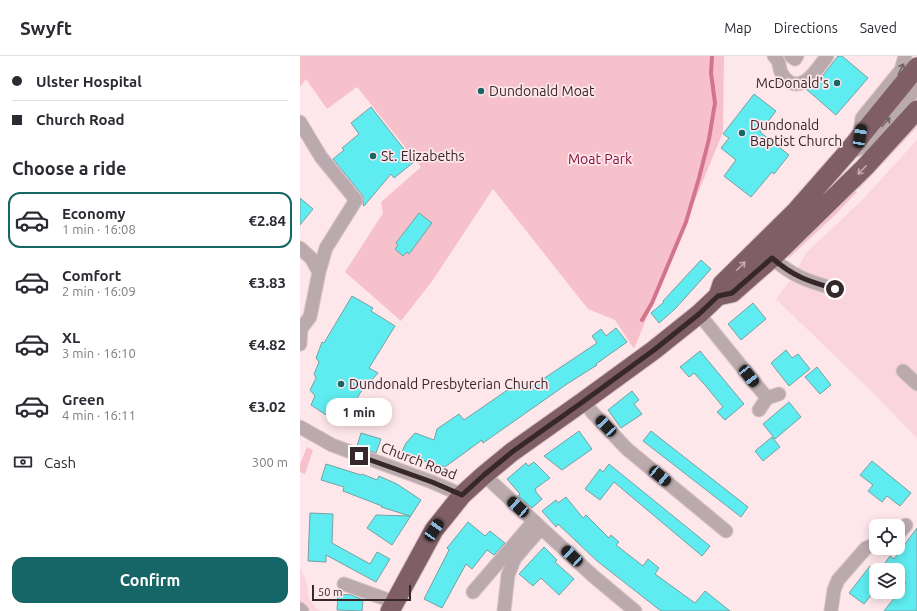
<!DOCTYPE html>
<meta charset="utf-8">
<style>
body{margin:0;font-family:Ubuntu,sans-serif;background:#f7f7f7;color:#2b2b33;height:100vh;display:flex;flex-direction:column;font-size:15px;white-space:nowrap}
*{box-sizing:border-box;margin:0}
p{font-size:13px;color:#7c7c81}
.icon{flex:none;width:22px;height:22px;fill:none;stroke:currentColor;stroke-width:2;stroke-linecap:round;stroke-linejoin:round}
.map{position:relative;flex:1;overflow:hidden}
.panel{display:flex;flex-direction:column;background:#fff;width:300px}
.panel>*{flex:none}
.banner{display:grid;align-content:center;height:88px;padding:0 12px;background:#fff}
.buttons{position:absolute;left:569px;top:463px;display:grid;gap:8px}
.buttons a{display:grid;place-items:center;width:36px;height:36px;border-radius:8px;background:#fff;box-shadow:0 2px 10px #0003;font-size:20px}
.scale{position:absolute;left:12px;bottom:10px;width:99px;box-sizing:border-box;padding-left:4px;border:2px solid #35272a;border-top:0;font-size:11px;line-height:14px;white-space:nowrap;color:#35272a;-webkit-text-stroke:3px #fee7eb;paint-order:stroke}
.end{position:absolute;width:18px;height:18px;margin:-9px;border:5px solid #35272a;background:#fff;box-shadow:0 0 0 2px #fff}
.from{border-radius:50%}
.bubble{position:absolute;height:28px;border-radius:12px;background:#fff;box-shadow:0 2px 10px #0003;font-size:13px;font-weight:700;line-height:28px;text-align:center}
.car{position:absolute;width:12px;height:24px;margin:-12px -6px;border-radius:5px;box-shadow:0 0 3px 1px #0007;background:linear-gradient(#222 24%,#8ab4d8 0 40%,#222 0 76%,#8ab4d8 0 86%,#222 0)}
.banner b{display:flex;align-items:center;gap:14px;height:38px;font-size:15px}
.banner b+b{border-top:1px solid #e1e1e2}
.banner i{width:10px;height:10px;background:#2b2b33}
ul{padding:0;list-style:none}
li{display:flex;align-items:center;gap:12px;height:56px;margin:0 8px 6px;padding:0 4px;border:2px solid transparent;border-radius:12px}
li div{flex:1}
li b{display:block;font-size:15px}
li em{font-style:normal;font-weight:700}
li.current{border-color:#166567}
li>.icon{width:36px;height:36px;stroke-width:1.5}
h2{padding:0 12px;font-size:18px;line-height:48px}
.pay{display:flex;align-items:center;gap:10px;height:44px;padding:0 12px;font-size:15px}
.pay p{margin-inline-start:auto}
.primary-button{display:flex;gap:8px;margin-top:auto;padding:8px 12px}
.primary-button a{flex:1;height:46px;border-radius:12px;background:#166567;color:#fff;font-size:16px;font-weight:700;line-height:46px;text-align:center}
header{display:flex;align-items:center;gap:24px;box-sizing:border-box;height:56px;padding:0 20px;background:#fff;border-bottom:1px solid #e1e1e2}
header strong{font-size:19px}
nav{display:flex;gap:22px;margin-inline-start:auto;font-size:14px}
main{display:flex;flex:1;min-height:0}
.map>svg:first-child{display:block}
</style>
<header>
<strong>Swyft</strong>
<nav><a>Map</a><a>Directions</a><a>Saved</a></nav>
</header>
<main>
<section class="panel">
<div class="banner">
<b><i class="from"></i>Ulster Hospital</b>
<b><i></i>Church Road</b>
</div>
<h2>Choose a ride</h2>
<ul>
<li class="current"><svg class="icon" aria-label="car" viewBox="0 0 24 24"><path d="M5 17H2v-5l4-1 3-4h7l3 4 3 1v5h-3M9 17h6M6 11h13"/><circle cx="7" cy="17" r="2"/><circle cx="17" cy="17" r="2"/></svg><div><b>Economy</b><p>1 min · 16:08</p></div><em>€2.84</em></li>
<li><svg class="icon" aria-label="car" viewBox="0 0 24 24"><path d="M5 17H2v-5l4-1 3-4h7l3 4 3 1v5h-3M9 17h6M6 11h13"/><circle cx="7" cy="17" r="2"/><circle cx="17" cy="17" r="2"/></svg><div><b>Comfort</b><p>2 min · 16:09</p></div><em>€3.83</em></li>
<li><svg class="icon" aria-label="car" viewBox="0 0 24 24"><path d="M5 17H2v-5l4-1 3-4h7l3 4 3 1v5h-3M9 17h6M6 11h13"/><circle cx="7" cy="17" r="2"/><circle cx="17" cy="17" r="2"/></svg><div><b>XL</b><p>3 min · 16:10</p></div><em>€4.82</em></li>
<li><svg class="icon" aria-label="car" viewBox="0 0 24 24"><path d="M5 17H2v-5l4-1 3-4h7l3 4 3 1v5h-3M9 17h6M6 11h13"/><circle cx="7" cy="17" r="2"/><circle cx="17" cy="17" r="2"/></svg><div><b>Green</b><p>4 min · 16:11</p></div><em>€3.02</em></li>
</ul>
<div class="pay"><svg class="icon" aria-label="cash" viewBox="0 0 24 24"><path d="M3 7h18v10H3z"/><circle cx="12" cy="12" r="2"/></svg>Cash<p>300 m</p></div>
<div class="primary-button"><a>Confirm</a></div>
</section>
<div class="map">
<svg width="617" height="555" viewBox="0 0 617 555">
<rect width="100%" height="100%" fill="#fee7eb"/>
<path fill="#fbd5dd" d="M617,84v298l-48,-49 -93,-90 18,-24 12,-22 57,-54z
M0,512l6,12 3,18 7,10 5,3h-21z"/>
<path fill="#f7c1cc" d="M0,0h424l-1,76 -89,217 -19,-29 -27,-11 -95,-120 -60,91 -32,41 -56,-49 38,-59 -2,-11 40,-35 -64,-80 -30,22 -21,-30 -6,8z
M617,66v5l-58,62 -3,-4z
M553,133l4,3 -22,23 -46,43 1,-7z
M7,391l6,3 -8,24 -5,-2v-8z"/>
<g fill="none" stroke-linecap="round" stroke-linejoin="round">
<path stroke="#d2748c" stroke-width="4" d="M342,264l10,-17 34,-81 13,-44 10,-39 6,-36 -4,-30 1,-17"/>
</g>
<path fill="#5fecf0" stroke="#78a0a0" d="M538,0h4l26,22 -32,37 -30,-26 14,-10z
M454,38l22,17 -16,21 29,23 -15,19 -2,-2 -21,25 -27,-21 12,-16 -15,-12 8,-10 -6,-4z
M71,51l43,55 -20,16 -3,-4 -27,32 -1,-1 1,-6 -2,-4 -29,-36 11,-9 -2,-2 17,-14 -8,-11z
M0,142l13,11 -13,16z
M119,157l13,10 -23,31 -2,-2 -4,4 -8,-7 3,-4 -2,-2z
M401,204l10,9 -36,40 -16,14 -8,-10 13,-11 -1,-1z
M52,240l21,12 -2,3 24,15 -26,42 9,5 -18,20 -13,25 -5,-1 -13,-5 -3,3 -15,-10 4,-9 -5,-6 6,-12 -2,-4 5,-12 -3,-4 6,-16 2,1z
M453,247l13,16 -25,21 -13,-16z
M316,272l11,14 -31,22 1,1 -30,19 -84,59 -1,-3 -37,27 -44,-13 5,-11 9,-10 19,7 3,-11 22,-15 5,6 58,-40 6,9 69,-46 -5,-7 9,-7 5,7z
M486,294l6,8 6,-4 12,15 -21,17 -18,-23z
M400,295l44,53 -19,16 -8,-8 6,-5 -18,-22 -11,-12 -5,4 -9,-10z
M517,311l14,18 -11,9 -15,-17z
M332,335l7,9 -5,4 8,10 -21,14 -13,-18z
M489,346l12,15 -26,22 -12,-15z
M279,375l13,18 -30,21 -18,-14z
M351,375l97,76 -7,10 -98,-76z
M61,377l20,6 -5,14 -19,-7z
M472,381l8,10 -17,14 -8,-10z
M572,405l39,32 -11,13 -13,-10 -5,6 -14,-11 5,-6 -13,-10z
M234,406l16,16 -15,11 1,2v1l6,7 -10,9 -14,-12 2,-2 -13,-15 19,-16 2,3z
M26,408l35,11 1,-1 15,6 2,-4 18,8 24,16 -29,45 -25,-17 9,-13 34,1 -29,-9 1,-1 -39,-15 1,-4 -23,-7z
M309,408l101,82 -8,10 -88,-74 -14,18 -15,-11 15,-20 3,3z
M266,441l17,21 3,-3 23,23 2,-3 8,7 -3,3 27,21 5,-7 11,9 -4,6 40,29 10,-12 25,20h-69l-64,-50 -39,-37 -2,3 -14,-16 14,-11 2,3z
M10,457l23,1 -1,29 38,21 7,-12 13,7 -14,23 -50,-27v7l-18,-1z
M168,466l17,14 5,-5 15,12 -11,12 -7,-5 -15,19 -6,-5 -24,44 -18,-9 25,-49 -2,-2z
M617,472v83h-33l22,-28 -8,-6v-7h-18l10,-14 4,3z
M244,491l13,13 -2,2 19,17 -15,16 -18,-17 -8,8 -14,-12z
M570,510l6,5v18l-12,15 -15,-11z
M38,538l14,1 11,5 -1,11 -25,-1z"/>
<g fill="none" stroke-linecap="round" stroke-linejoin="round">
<defs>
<path id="minor" d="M474,0c7,6 4,9 7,16 2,5 4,7 8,10 16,8 27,-12 36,-23l2,-3
M491,0l4,3 2,-3
M0,66l21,35 35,43 -30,48 -7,24
M560,80l2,-18 39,-48 4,-14
M549,97l16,-7 52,-58
M0,192l11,10 8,14 -9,45 -10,13
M472,202c22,19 36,23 63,31
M399,258l68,84
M0,288l1,-15
M603,315l14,13
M284,345l8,11 35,37 99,82
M459,354l8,-12 12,-4
M0,371l32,18 100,37 30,13
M184,419l108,100 43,36
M598,478l8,-9
M44,528l50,18
M173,536l61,-71
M0,553l2,2
M204,555l4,-36 7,-17 26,-30
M531,555l3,-21 4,-10 28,-32 10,-4"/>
<path id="highway" d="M418,240l14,-3 40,-35 93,-91 52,-57
M90,555l44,-81 28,-35 22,-20 28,-23 72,-51 70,-51 45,-36 19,-18 4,-12 74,-73 50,-57 71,-87"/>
</defs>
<use href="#minor" stroke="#dac4c8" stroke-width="15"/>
<use href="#highway" stroke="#dac4c8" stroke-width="21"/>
<use href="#minor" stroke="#bbaaad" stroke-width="13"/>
<use href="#highway" stroke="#7f5e65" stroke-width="19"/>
</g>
<defs><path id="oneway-shaft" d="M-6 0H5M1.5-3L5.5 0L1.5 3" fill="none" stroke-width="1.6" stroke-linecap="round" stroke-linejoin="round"/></defs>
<g stroke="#716265">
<use href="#oneway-shaft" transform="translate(601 13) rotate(-63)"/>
<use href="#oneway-shaft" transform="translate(586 66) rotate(-48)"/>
</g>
<g stroke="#c5a9af">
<use href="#oneway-shaft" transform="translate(562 114) rotate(135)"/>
<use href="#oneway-shaft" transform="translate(441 210) rotate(-45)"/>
</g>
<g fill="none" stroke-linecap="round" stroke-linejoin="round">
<path stroke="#35272a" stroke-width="5" d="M59,400l73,26 30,13 22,-20 28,-23 72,-51 70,-51 45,-36 19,-18 14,-3 40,-35c22,19 36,23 63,31"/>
</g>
<g fill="#166567" stroke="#fee7eb" stroke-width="1.5">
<circle cx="537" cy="27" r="4"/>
<circle cx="181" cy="35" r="4"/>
<circle cx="442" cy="77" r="4"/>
<circle cx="73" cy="100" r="4"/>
<circle cx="41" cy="328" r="4"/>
</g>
<g text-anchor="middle" stroke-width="3.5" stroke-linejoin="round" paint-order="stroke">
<g font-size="14" fill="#35272a" stroke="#fee7eb" text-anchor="start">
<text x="529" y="32" text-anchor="end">McDonald's</text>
<text x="189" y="40">Dundonald Moat</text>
<text x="450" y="74">Dundonald<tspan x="450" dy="16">Baptist Church</tspan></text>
<text x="81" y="105">St. Elizabeths</text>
<text x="49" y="333">Dundonald Presbyterian Church</text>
</g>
<g font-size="14" fill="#86123f" stroke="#fee7eb">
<text x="300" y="108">Moat Park</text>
</g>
<g font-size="14" fill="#35272a" stroke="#fee7eb">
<text transform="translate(119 405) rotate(21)" y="5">Church Road</text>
</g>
</g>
</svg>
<div class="buttons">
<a><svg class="icon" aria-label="locate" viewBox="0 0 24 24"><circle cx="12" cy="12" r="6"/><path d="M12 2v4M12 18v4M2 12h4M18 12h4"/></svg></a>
<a><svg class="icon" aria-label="layers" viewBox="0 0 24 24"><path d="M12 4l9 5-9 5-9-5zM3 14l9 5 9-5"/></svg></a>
</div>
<div class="scale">50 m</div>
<i class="end from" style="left:535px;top:233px"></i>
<i class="end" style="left:59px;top:400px"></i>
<div class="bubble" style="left:26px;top:342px;width:66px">1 min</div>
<i class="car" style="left:560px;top:80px;rotate:9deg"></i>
<i class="car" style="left:449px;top:320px;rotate:142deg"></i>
<i class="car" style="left:306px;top:370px;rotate:317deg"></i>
<i class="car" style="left:360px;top:420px;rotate:130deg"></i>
<i class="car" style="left:218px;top:451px;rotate:312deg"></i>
<i class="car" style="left:134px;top:474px;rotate:34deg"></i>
<i class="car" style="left:272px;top:500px;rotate:313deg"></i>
</div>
</main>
